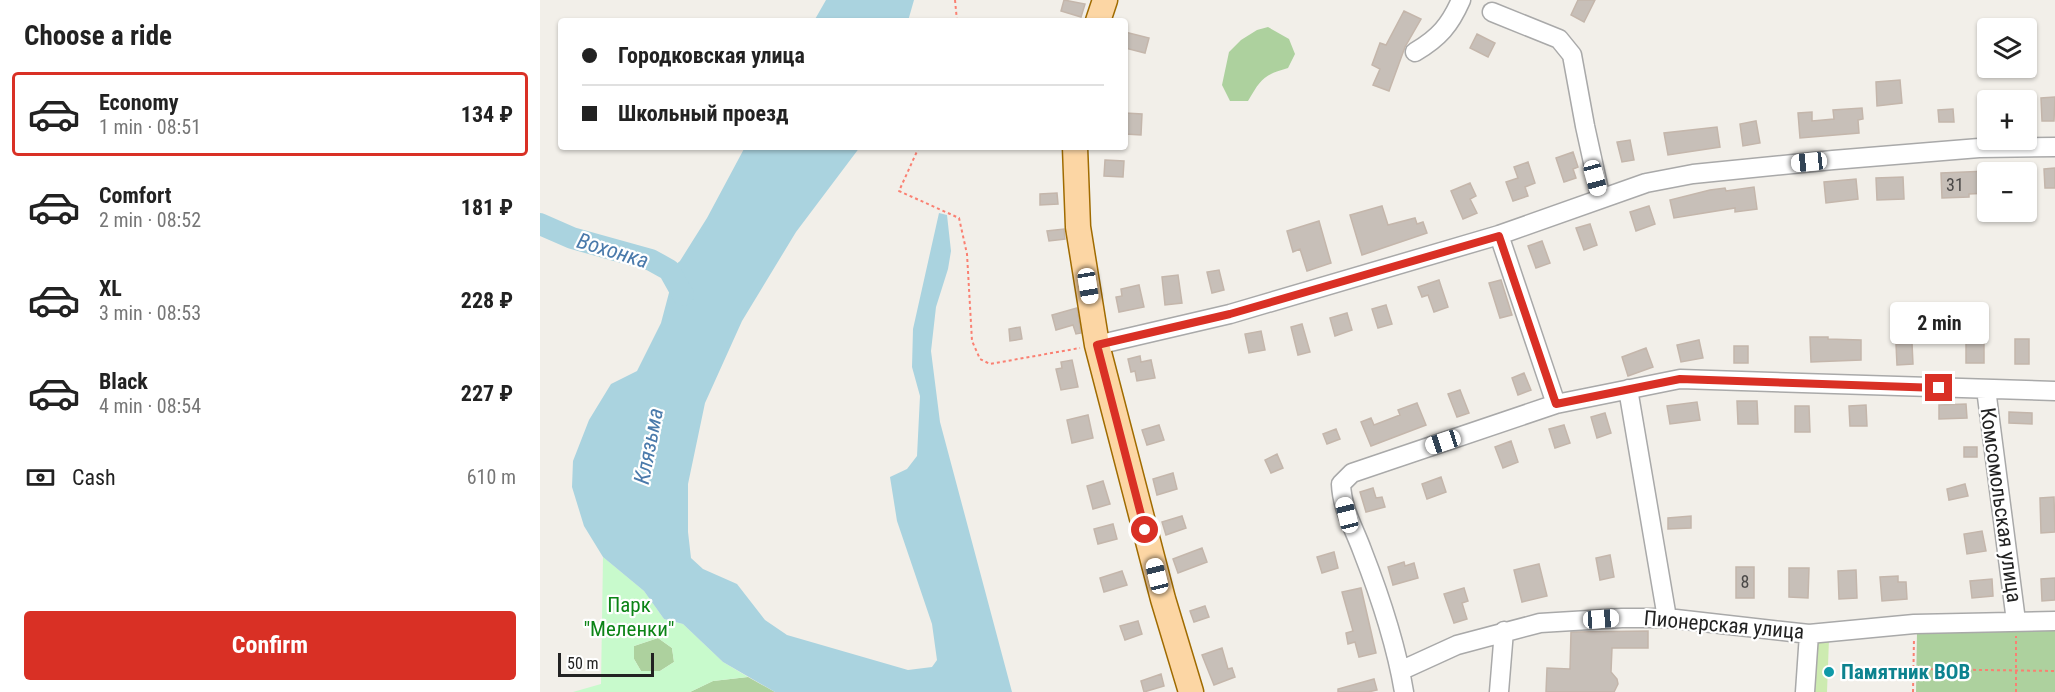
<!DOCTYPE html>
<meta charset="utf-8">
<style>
body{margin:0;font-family:"Roboto Condensed",sans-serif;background:#f2f2f2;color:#222;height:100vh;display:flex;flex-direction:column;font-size:22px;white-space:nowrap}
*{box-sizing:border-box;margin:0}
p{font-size:20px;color:#767676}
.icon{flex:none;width:33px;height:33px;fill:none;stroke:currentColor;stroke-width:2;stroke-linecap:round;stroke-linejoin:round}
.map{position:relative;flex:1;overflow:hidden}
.details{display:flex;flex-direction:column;background:#fff;width:540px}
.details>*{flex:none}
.top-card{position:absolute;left:18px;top:18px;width:570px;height:132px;border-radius:6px;box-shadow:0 2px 4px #0004;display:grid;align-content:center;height:132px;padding:0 24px;background:#fff}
.tools{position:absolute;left:1437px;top:18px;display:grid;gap:12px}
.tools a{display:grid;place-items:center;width:60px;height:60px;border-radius:6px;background:#fff;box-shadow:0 2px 4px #0004;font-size:30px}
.scale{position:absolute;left:18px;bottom:15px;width:96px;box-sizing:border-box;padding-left:6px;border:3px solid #222;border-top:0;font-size:16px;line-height:21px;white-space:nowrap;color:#222;-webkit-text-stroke:4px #fff;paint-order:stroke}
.end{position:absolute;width:27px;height:27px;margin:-14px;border:8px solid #d93025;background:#fff;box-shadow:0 0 0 3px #fff}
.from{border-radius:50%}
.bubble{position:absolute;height:42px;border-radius:6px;background:#fff;box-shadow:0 2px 4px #0004;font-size:20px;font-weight:700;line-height:42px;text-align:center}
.car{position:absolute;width:18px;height:36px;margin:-18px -9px;border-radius:8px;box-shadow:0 0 4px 2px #0007;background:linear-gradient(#fff 24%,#345 0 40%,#fff 0 76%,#345 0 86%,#fff 0)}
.top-card b{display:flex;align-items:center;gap:21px;height:57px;font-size:22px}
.top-card b+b{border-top:2px solid #e0e0e0}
.top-card i{width:15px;height:15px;background:#222}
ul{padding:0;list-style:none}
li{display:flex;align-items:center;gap:18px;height:84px;margin:0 12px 9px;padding:0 12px;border:3px solid transparent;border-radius:6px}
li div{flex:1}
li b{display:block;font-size:22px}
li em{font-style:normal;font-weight:700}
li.on{border-color:#d93025}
li>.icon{width:54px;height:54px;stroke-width:1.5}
h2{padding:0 24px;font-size:27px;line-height:72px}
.pay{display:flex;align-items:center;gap:15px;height:66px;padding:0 24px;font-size:22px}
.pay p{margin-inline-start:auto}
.button{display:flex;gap:12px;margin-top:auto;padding:12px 24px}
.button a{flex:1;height:69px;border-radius:6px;background:#d93025;color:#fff;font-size:24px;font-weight:700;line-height:69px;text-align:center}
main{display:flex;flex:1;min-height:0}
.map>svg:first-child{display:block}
</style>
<main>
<section class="details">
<h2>Choose a ride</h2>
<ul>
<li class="on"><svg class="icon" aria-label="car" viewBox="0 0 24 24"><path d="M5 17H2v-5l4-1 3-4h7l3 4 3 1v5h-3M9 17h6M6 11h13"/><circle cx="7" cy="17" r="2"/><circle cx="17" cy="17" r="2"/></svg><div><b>Economy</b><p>1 min · 08:51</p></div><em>134 ₽</em></li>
<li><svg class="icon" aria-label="car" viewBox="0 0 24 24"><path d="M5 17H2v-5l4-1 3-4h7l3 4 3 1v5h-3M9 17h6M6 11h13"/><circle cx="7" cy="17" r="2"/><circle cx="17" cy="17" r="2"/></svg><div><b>Comfort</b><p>2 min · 08:52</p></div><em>181 ₽</em></li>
<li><svg class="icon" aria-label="car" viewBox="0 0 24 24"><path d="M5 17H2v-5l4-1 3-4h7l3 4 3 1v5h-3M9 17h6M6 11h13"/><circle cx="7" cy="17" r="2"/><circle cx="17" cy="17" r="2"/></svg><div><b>XL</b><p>3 min · 08:53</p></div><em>228 ₽</em></li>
<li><svg class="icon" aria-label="car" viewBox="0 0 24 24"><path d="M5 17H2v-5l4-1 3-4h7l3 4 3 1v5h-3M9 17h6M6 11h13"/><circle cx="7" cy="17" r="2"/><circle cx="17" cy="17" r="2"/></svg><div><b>Black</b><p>4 min · 08:54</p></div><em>227 ₽</em></li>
</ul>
<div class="pay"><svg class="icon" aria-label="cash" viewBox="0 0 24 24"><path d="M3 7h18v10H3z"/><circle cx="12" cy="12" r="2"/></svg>Cash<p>610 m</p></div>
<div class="button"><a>Confirm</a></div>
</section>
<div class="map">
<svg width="1515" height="692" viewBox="0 0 1515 692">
<rect width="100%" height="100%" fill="#f2efe9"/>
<path fill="#cdebb0" d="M1275,639h14l-2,53h-14z"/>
<path fill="#add19e" d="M728,27l21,12 6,15 -7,14c-25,7 -27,11 -40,33h-18l-8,-16 7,-33 12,-12 16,-10z
M1515,629v63h-139l1,-60z
M118,638l14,10 2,14 -14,9h-19l-7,-12v-13z
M208,677l27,15h-85l23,-11z"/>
<path fill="#c8facc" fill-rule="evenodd" d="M63,557l41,34 20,28 19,5 40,38 25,15 -35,4 -23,11h-117l28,-8zM118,638l14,10 2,14 -14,9h-19l-7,-12v-13z"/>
<path fill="#aad3df" d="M286,0h88l-6,21h-94z
M205,147h115l-64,85 -54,89 -37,82 -17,81v48l3,26 12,11 34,15 28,36 22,15 121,35 24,-3 5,-7 -5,-36 -35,-103 -7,-44 17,-8 10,-13 3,-60 -8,-29 1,-38 26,-116 8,2 4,36 -3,18 -12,38 -5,44 9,71 72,270h-237l-52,-30 -40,-38 -19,-5 -20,-28 -41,-34 -19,-31 -12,-39 1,-26 16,-41 22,-36 26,-13 24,-48 9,-34 -1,-19 11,-9 27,-43z"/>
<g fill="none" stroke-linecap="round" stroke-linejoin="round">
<path stroke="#aad3df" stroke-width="22" d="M0,224l32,14 79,22 18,10 14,25"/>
</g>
<path fill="#c7bfb8" stroke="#c4b6ab" stroke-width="1.5" d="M524,0l21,4 -4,13 -20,-6z
M1038,0h17l-11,22 -13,-7z
M864,11l17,8 -16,28 -16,44 -16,-6 7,-16 -8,-4 8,-22 6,2z
M585,32l24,6 -4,15 -20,-5z
M937,34l18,9 -7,14 -18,-9z
M1360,80l2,23 -25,3 -1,-24z
M1515,97l-1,24h-12l-1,-23z
M1322,108l1,11 -5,1 1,13 -59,5 -2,-25 14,-1v9l22,-2 -1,-9z
M1413,109l1,13h-15l-1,-12z
M585,113l17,1 -1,21 -16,-1z
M1216,121l4,22 -17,3 -3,-22z
M1177,127l3,20 -52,8 -4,-22z
M1090,140l4,20 -12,2 -5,-20z
M1033,152l5,15 -5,2 3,9 -12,4 -8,-24z
M565,160l19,1 -1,16 -19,-1z
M988,162l7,21 -10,4 3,9 -15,5 -7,-19 12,-4 -4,-11z
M1515,168v20h-10l-1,-19z
M1448,171v22l-19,1v3l-27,1 -1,-25z
M1363,177l1,22 -27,1 -1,-22z
M1316,179l2,20 -32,4 -2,-21z
M930,183l6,13 -6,3 7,14 -14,6 -12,-28z
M1214,187l3,22 -22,3v-4l-61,10 -4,-18 40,-10 15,-2 1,3z
M517,193l1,11 -18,1v-11z
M842,206l6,19 27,-7 2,6 6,-2 4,11 -65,22 -12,-40z
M1109,206l6,18 -19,7 -6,-19z
M779,221l12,42 -24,8 -7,-22 -7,3 -6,-21z
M1050,224l7,21 -13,5 -8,-22z
M524,229l1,10 -16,2 -2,-10z
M1002,241l8,22 -14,5 -8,-22z
M679,270l5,20 -12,3 -5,-21z
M638,275l4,28 -17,2 -3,-28z
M899,280l9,27 -14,5 -6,-17 -6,2 -4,-10z
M961,280l11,35 -12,3 -11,-35z
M599,285l5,22 -25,5 -3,-15 6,-1 -1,-7z
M846,305l6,19 -14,4 -6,-19z
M537,308l4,25 -5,1 -3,-9 -17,5 -4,-15z
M807,313l5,17 -17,6 -5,-18z
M762,324l8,28 -12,3 -7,-28z
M480,327l2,12 -12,2 -1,-12z
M721,331l4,19 -16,3 -4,-19z
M1270,337h18v2l33,1v20l-50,2z
M1426,338h18v25h-18z
M1475,339h14v25h-14z
M1159,340l4,18 -22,4 -4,-17z
M1372,343l1,21 -16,1 -1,-21z
M1194,346h14v17h-14z
M1106,348l7,19 -25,9 -6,-19z
M600,356l1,6 10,-2 4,18 -18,3 -2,-10 -4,1 -3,-13z
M532,360l6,27 -17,3 -5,-21 6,-1 -1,-6z
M984,373l7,17 -13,5 -6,-17z
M920,390l9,23 -12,4 -9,-23z
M1197,401h20l1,23h-20z
M1157,402l3,18 -30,4 -3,-18z
M877,403l9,22 -55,21 -10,-24 10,-4 3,7 26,-10 -2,-5z
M1426,404l1,14 -28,1v-14z
M1326,405l1,21h-17l-1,-20z
M1255,406h14l1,26h-15z
M1469,412l23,1v11l-23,-1z
M1065,413l6,20 -14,5 -6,-21z
M548,415l5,23 -21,5 -5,-23z
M619,425l5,15 -17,5 -5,-15z
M1024,425l6,18 -15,5 -6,-19z
M796,429l4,10 -13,5 -4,-10z
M971,441l7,21 -15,6 -8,-21z
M1424,447h13v10h-13z
M737,454l6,14 -12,5 -6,-13z
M633,473l4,16 -20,6 -4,-16z
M901,477l5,15 -19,7 -5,-15z
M563,481l7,23 -17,5 -6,-23z
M1425,484l3,12 -19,4 -2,-11z
M833,488l3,10 6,-1 3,10 -19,5 -6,-20z
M1514,497l1,35 -14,1 -1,-35z
M642,516l4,12 -20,7 -4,-13z
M1151,516v12l-23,1v-11z
M573,524l4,15 -19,5 -4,-15z
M1442,531l4,20 -19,3 -3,-20z
M662,548l5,14 -29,11 -5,-14z
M794,552l4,16 -16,5 -5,-16z
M1070,555l4,22 -14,3 -4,-22z
M864,562l1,4 9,-3 4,15 -25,7 -5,-18z
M999,564l8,32 -25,6 -8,-32z
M1196,567h18v31h-18z
M1249,568h20l-1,30 -19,-1z
M1316,570l1,28 -18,1 -1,-28z
M582,571l5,14 -23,7 -4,-14z
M1358,576v6h8l1,17 -25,2 -2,-24z
M1515,578v22l-13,1 -1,-22z
M1452,579l1,17 -21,2 -2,-17z
M821,588l15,65 -17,4 -4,-15 -7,2 -2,-11 7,-2 -11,-39z
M924,588l4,13 -6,2 5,16 -13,4 -10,-29z
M665,606l4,11 -15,5 -4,-11z
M598,621l4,13 -17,6 -5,-14z
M1108,631v17h-36l-1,24 6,7 1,5 -4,8h-68l1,-24 23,1 1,-37z
M682,648l6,21 4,-1 3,9 -21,8 -12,-30z
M621,674l3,12 -20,6 -3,-11z
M834,679l3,11 -9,2h-30v-3z"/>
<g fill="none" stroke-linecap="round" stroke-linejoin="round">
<defs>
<path id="minor" d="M952,12l67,27 13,16 13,71 16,73
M875,52c24,-14 35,-27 46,-52
M959,235l57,169
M557,345l133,-31 269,-79 147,-52 47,-9 140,-14 146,-12 76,-1
M1088,389l39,229
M1446,389l30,232
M860,671l57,-26 83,-22 82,-5h45l142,16 105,-10 141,-3
M864,692c-8,-49 -24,-96 -42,-142 -8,-22 -20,-41 -21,-66l11,-11 204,-69 124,-25 375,12
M959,692l5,-61
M1265,692l4,-58"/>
<path id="major" d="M558,21l7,-21
M535,147l3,80 19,118 66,254 28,93"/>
</defs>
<use href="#minor" stroke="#a9a9a9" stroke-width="21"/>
<use href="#major" stroke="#a06b00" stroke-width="27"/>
<path stroke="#fa8072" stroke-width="2" stroke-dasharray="3 3" stroke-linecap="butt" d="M415,0l2,21
M379,147l-20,44 60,27 8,36 5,87 8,18 10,5 90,-16
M1373,669l142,2
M1373,692l1,-54
M1476,692v-56"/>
<use href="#minor" stroke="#fff" stroke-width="18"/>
<use href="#major" stroke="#fcd6a4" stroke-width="24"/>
</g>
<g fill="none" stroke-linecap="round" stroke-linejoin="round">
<path stroke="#d93025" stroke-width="8" d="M605,530l-48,-185 133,-31 269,-78 57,168 124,-25 259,9"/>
</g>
<circle fill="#0f9aa8" stroke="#fff" stroke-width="2" cx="1289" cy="672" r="6"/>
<g text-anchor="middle" stroke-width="4.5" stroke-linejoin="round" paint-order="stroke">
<g font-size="18" fill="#4b4948">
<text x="1415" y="191">31</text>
<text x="1205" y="588">8</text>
</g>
<g font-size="21" fill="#222" stroke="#fff">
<text transform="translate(1461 505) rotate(82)" y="7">Комсомольская улица</text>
<text transform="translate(1184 625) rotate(5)" y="7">Пионерская улица</text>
</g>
<g font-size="21" fill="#0c8416" stroke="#fff">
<text x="89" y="612">Парк<tspan x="89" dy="24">"Меленки"</tspan></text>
</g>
<g font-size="21" font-weight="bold" fill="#0d838f" stroke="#fff" text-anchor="start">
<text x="1301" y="679">Памятник ВОВ</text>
</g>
<g font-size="22" font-style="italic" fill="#4a7aab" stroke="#fff">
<text transform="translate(73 250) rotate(17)" y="8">Вохонка</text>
<text transform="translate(108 446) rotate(-79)" y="8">Клязьма</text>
</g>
</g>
</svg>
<div class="tools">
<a><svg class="icon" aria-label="layers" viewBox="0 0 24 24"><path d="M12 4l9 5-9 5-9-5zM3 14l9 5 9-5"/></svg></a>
<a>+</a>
<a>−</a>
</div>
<div class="scale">50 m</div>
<i class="end from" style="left:605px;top:530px"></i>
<i class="end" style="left:1399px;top:388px"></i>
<div class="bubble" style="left:1350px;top:302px;width:99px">2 min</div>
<i class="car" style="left:1269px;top:162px;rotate:264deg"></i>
<i class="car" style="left:1055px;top:178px;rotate:165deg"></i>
<i class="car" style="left:548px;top:286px;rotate:171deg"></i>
<i class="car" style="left:903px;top:442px;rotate:252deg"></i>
<i class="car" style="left:807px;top:515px;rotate:346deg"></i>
<i class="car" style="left:617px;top:576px;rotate:346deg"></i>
<i class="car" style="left:1061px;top:619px;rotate:86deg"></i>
<div class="top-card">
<b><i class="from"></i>Городковская улица</b>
<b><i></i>Школьный проезд</b>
</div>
</div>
</main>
